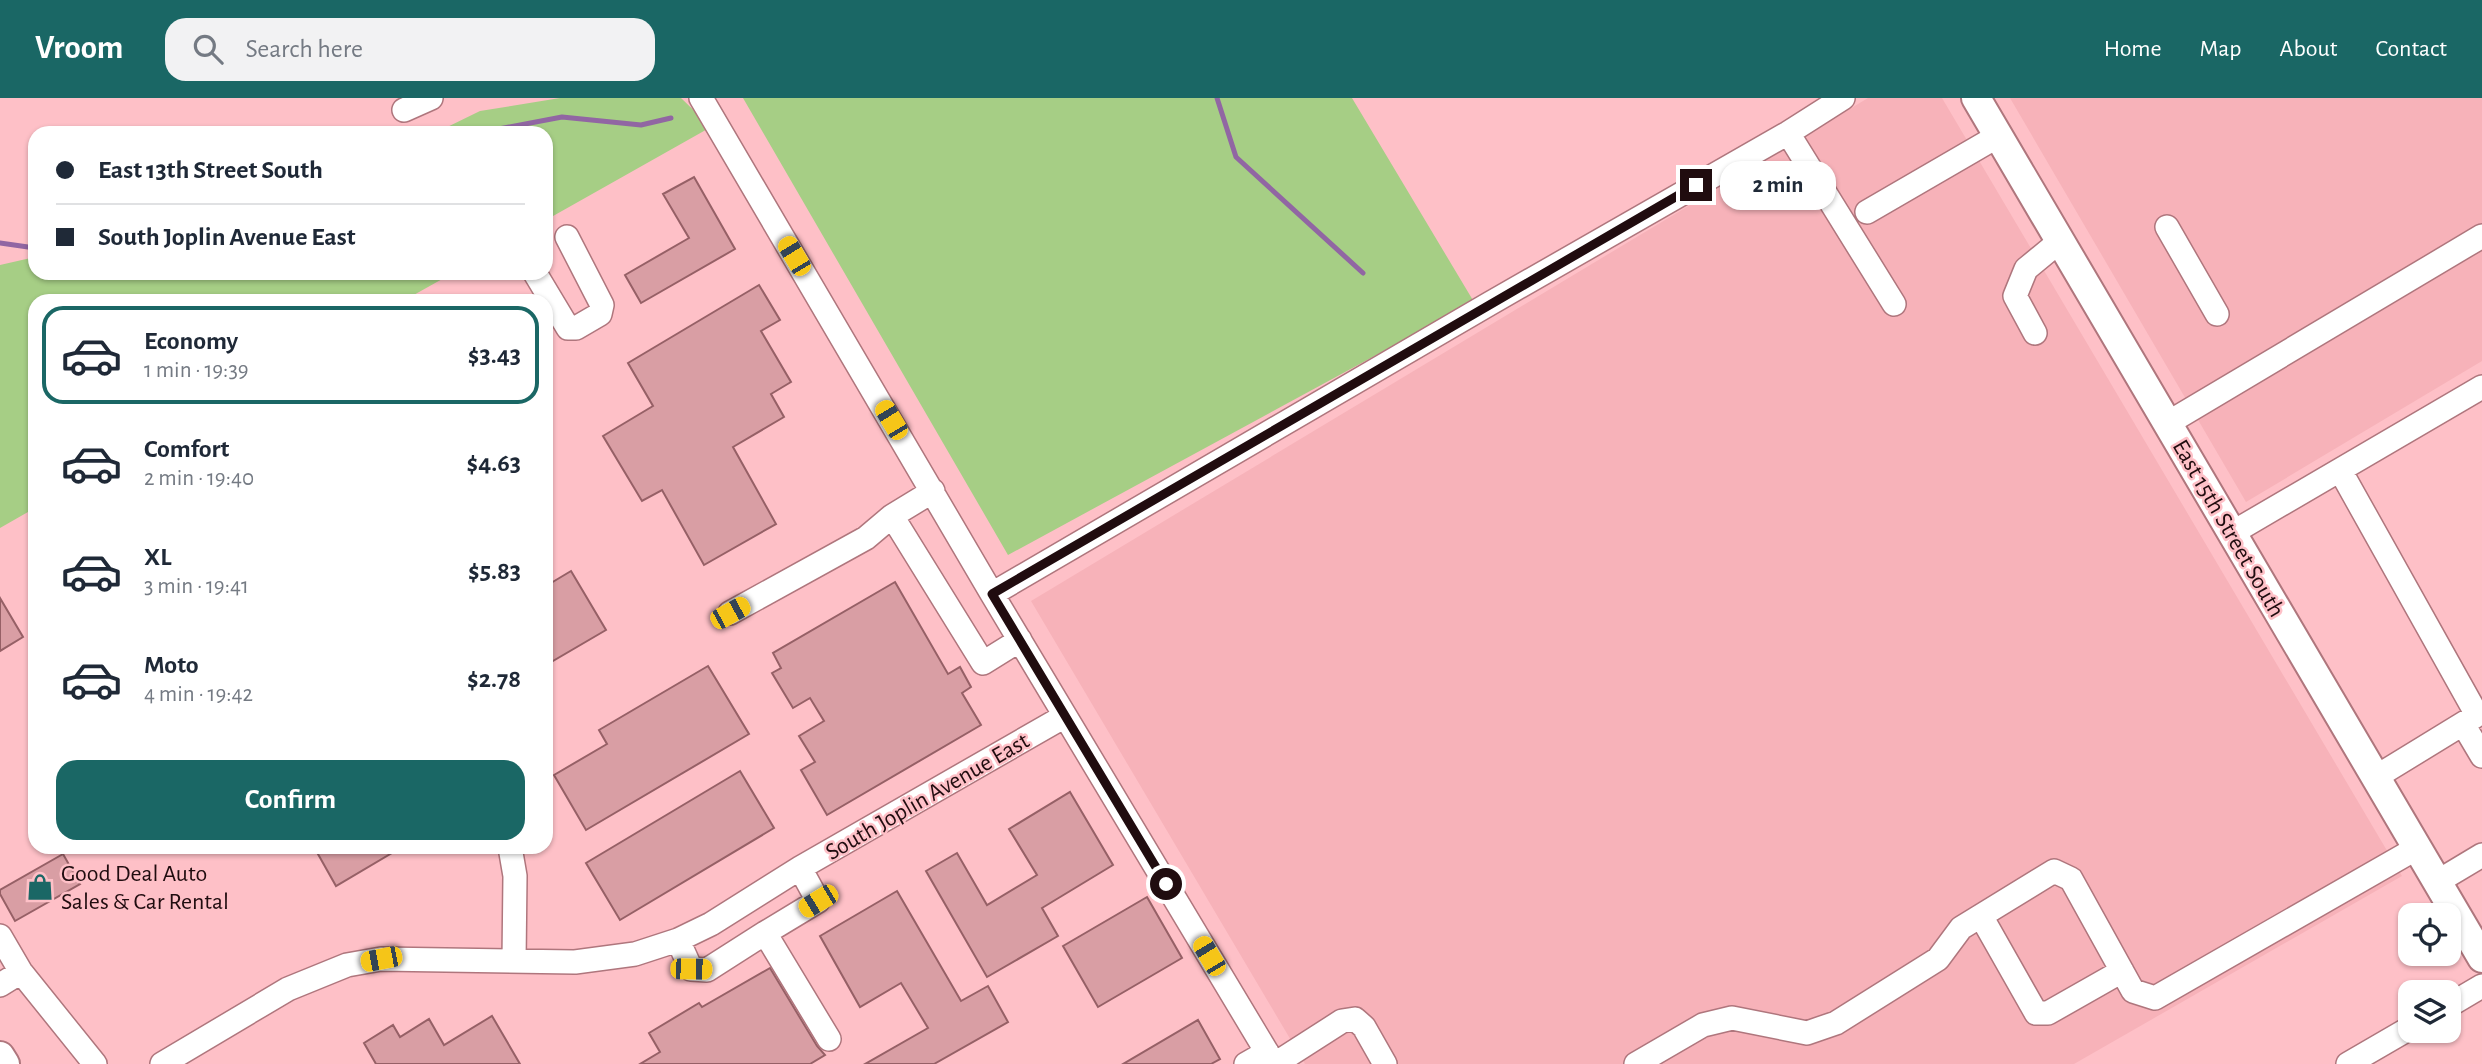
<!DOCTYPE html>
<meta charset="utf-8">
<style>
body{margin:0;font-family:"Alegreya Sans",sans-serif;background:#f2f2f3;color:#1f2937;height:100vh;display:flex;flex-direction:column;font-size:26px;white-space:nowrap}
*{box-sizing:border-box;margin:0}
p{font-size:23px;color:#747a83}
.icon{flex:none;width:38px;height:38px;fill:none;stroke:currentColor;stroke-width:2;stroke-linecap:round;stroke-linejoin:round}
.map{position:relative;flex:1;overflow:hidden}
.details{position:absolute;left:28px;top:196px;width:525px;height:560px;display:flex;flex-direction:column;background:#fff;border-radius:21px;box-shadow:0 2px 5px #0004}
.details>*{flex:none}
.guide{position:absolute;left:28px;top:28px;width:525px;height:154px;border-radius:21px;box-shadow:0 2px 5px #0004;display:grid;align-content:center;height:154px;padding:0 28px;background:#fff}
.tools{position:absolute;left:2398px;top:805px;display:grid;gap:14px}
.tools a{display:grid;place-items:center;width:63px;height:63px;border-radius:14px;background:#fff;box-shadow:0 2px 5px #0004;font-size:35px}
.end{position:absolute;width:32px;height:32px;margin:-16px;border:9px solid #200c0f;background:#fff;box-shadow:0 0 0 4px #fff}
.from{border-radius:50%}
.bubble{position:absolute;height:49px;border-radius:21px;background:#fff;box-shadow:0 2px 5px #0004;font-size:23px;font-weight:700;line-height:49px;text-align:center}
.car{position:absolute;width:21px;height:42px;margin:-21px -10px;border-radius:9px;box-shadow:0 0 5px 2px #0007;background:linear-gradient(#f5c518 24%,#345 0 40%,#f5c518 0 76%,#345 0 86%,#f5c518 0)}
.guide b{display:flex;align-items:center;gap:24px;height:66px;font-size:26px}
.guide b+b{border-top:2px solid #e0e1e3}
.guide i{width:18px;height:18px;background:#1f2937}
ul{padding:12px 0 0;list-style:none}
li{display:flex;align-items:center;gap:21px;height:98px;margin:0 14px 10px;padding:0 14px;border:4px solid transparent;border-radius:21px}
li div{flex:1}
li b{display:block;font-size:26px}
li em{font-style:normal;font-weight:700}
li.on{border-color:#1a6765}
li>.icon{width:63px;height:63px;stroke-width:1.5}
.primary-button{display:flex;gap:14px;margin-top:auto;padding:14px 28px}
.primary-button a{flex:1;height:80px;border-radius:21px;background:#1a6765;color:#fff;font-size:28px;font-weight:700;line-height:80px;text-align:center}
header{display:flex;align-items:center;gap:42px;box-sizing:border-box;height:98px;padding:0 35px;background:#1a6765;color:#fff}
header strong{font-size:33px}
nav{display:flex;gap:38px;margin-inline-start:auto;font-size:24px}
.search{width:490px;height:63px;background:#f2f2f3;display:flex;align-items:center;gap:18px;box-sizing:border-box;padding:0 24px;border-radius:21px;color:#747a83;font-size:26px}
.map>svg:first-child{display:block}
</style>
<header>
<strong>Vroom</strong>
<div class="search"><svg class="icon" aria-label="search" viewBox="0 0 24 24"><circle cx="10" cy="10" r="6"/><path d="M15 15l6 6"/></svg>Search here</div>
<nav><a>Home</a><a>Map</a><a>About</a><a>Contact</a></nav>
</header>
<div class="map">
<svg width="2482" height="966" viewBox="0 0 2482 966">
<rect width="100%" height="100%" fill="#fec0c7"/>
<path fill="#f7b2b9" d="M1868,0h74l460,778 -328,188h-769l-274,-463z
M2010,0h472v263l-236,141z"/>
<path fill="#a6ce85" d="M560,0h121l30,29 -165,93v-87h-111l45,-22z
M743,0h609l122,204 -466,253z
M35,159v16h418l-50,28h-368v207l-35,20v-263z"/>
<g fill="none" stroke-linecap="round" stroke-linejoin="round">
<path stroke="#9166a3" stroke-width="5" d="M1217,0l19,59 127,116
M478,35l84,-16 79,8 30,-7
M0,145l35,5"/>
</g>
<path fill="#d99ea4" stroke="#966066" stroke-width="2" d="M694,79l41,72 -94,54 -16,-28 64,-37 -26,-44z
M759,187l21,35 -19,11 30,51 -20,12 13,23 -51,30 43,77 -72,41 -42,-75 -20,11 -39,-65 50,-30 -25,-43z
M571,473l35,59 -60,35v-79z
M895,484l53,92 12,-7 11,20 -9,6 19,32 -154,90 -26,-45 14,-8 -16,-26 25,-15 -14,-23 -17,10 -21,-35 9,-5 -8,-15z
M0,500l23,39 -23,14z
M708,568l41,68 -163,96 -32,-55 53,-31 -8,-14z
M740,673l34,57 -154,92 -34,-57z
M1070,694l43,73 -71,43 16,28 -71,41 -61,-106 31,-18 30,52 50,-30 -28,-46z
M314,749h88l-66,39z
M63,756l17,30 -65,37 -15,-27v-4z
M897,793l64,110 27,-15 20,36 -74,42h-69l63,-36 -27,-45 -41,24 -40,-71z
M1147,799l35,61 -84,49 -35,-61z
M770,870l47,78 8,9 -15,9h-170l20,-12 -11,-19 50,-30 3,4z
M492,918l28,48h-144l-12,-21 29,-18 7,12 29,-18 15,26z
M1198,922l22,39 -9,5h-88z"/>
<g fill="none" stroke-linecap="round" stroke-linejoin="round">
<defs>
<path id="minor" d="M701,0l291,496 282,470
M404,12l27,-12
M1788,35l106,171
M1867,114l131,-76
M2167,129l50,87
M535,175l33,55h8l24,-14 2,-9 -35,-68
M2035,235l-20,-37 11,-27 34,-28
M2168,325l314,-187
M2340,372l137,245
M933,393l-41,25 91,147 37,-23
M2232,435l250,-146
M992,496l497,-290 299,-171 55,-35
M730,515l136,-75 26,-22
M2463,626l19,32
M2376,679l106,-65
M510,749l5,29 -1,85
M2437,784l45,-27
M1981,818l55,97h12l74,-42
M765,835l53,-32 -18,-33
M0,838l21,36 74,92
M678,842l13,29 16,1 58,-37 64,106
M0,887l21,-13
M2448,908l34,-20
M162,966l126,-75 59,-24 34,-6 194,3 60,-8 43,-14 33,-16 89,-56 265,-152
M1246,966l21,-12
M1275,966l67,-43 13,-2 9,8 21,37
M1636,966l67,-39 29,-7 75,15 29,-10 102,-64 23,-31 93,-57 17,8 62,112 22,7 262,-150
M2348,966l62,-36"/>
<path id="major" d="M1976,0l506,860
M0,958l5,8"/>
</defs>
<use href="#minor" stroke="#af767d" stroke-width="26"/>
<use href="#major" stroke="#af767d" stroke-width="32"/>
<use href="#minor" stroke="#fff" stroke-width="23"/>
<use href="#major" stroke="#fff" stroke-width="28"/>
</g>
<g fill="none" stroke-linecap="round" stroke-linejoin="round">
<path stroke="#200c0f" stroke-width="9" d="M1166,786l-174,-290 704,-409"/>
</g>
<defs>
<symbol id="shop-bare" viewBox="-9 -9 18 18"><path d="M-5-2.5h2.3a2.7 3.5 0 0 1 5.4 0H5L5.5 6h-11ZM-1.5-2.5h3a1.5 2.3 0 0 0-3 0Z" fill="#1a6765" stroke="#fec0c7" stroke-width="2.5" paint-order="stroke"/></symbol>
</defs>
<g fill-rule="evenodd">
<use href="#shop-bare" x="21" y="770" width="38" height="38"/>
</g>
<g text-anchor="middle" stroke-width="5" stroke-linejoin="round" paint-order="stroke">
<g font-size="24" fill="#200c0f" stroke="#fec0c7">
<text transform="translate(2229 430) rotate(60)" y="8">East 15th Street South</text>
<text transform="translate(927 698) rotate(-30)" y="8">South Joplin Avenue East</text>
</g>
<g font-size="24" fill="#200c0f" stroke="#fec0c7" text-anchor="start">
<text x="61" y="783">Good Deal Auto<tspan x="61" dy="28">Sales &amp; Car Rental</tspan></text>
</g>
</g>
</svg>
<div class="tools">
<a><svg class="icon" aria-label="locate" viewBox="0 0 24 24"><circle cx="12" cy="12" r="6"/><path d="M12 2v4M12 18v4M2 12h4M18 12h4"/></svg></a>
<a><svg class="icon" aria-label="layers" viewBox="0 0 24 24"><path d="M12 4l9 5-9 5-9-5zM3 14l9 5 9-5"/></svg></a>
</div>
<i class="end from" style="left:1166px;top:786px"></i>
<i class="end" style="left:1696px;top:87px"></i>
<div class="bubble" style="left:1720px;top:63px;width:116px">2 min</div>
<i class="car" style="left:794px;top:158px;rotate:329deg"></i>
<i class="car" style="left:891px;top:322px;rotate:329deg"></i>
<i class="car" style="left:730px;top:515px;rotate:61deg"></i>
<i class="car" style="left:818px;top:803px;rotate:239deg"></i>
<i class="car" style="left:1209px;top:858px;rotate:329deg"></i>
<i class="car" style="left:381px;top:861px;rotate:259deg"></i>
<i class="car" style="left:691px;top:871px;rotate:91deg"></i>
<div class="guide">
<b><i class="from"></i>East 13th Street South</b>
<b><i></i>South Joplin Avenue East</b>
</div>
<section class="details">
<ul>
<li class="on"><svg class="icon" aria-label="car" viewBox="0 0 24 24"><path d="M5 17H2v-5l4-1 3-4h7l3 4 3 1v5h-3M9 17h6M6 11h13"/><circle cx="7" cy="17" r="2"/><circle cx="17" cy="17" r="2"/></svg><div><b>Economy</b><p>1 min · 19:39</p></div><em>$3.43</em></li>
<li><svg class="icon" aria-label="car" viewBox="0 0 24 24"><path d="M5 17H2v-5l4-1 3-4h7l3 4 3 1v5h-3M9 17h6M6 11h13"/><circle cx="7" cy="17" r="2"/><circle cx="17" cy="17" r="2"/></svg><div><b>Comfort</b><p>2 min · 19:40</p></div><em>$4.63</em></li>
<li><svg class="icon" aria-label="car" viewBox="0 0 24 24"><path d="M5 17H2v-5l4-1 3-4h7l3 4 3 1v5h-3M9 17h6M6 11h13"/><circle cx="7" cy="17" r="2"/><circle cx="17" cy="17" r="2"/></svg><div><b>XL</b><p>3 min · 19:41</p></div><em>$5.83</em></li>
<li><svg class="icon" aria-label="car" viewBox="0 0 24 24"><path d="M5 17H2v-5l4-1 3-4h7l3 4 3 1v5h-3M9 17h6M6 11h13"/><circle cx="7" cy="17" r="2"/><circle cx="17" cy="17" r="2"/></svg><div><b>Moto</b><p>4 min · 19:42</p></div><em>$2.78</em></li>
</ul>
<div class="primary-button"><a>Confirm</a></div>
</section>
</div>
